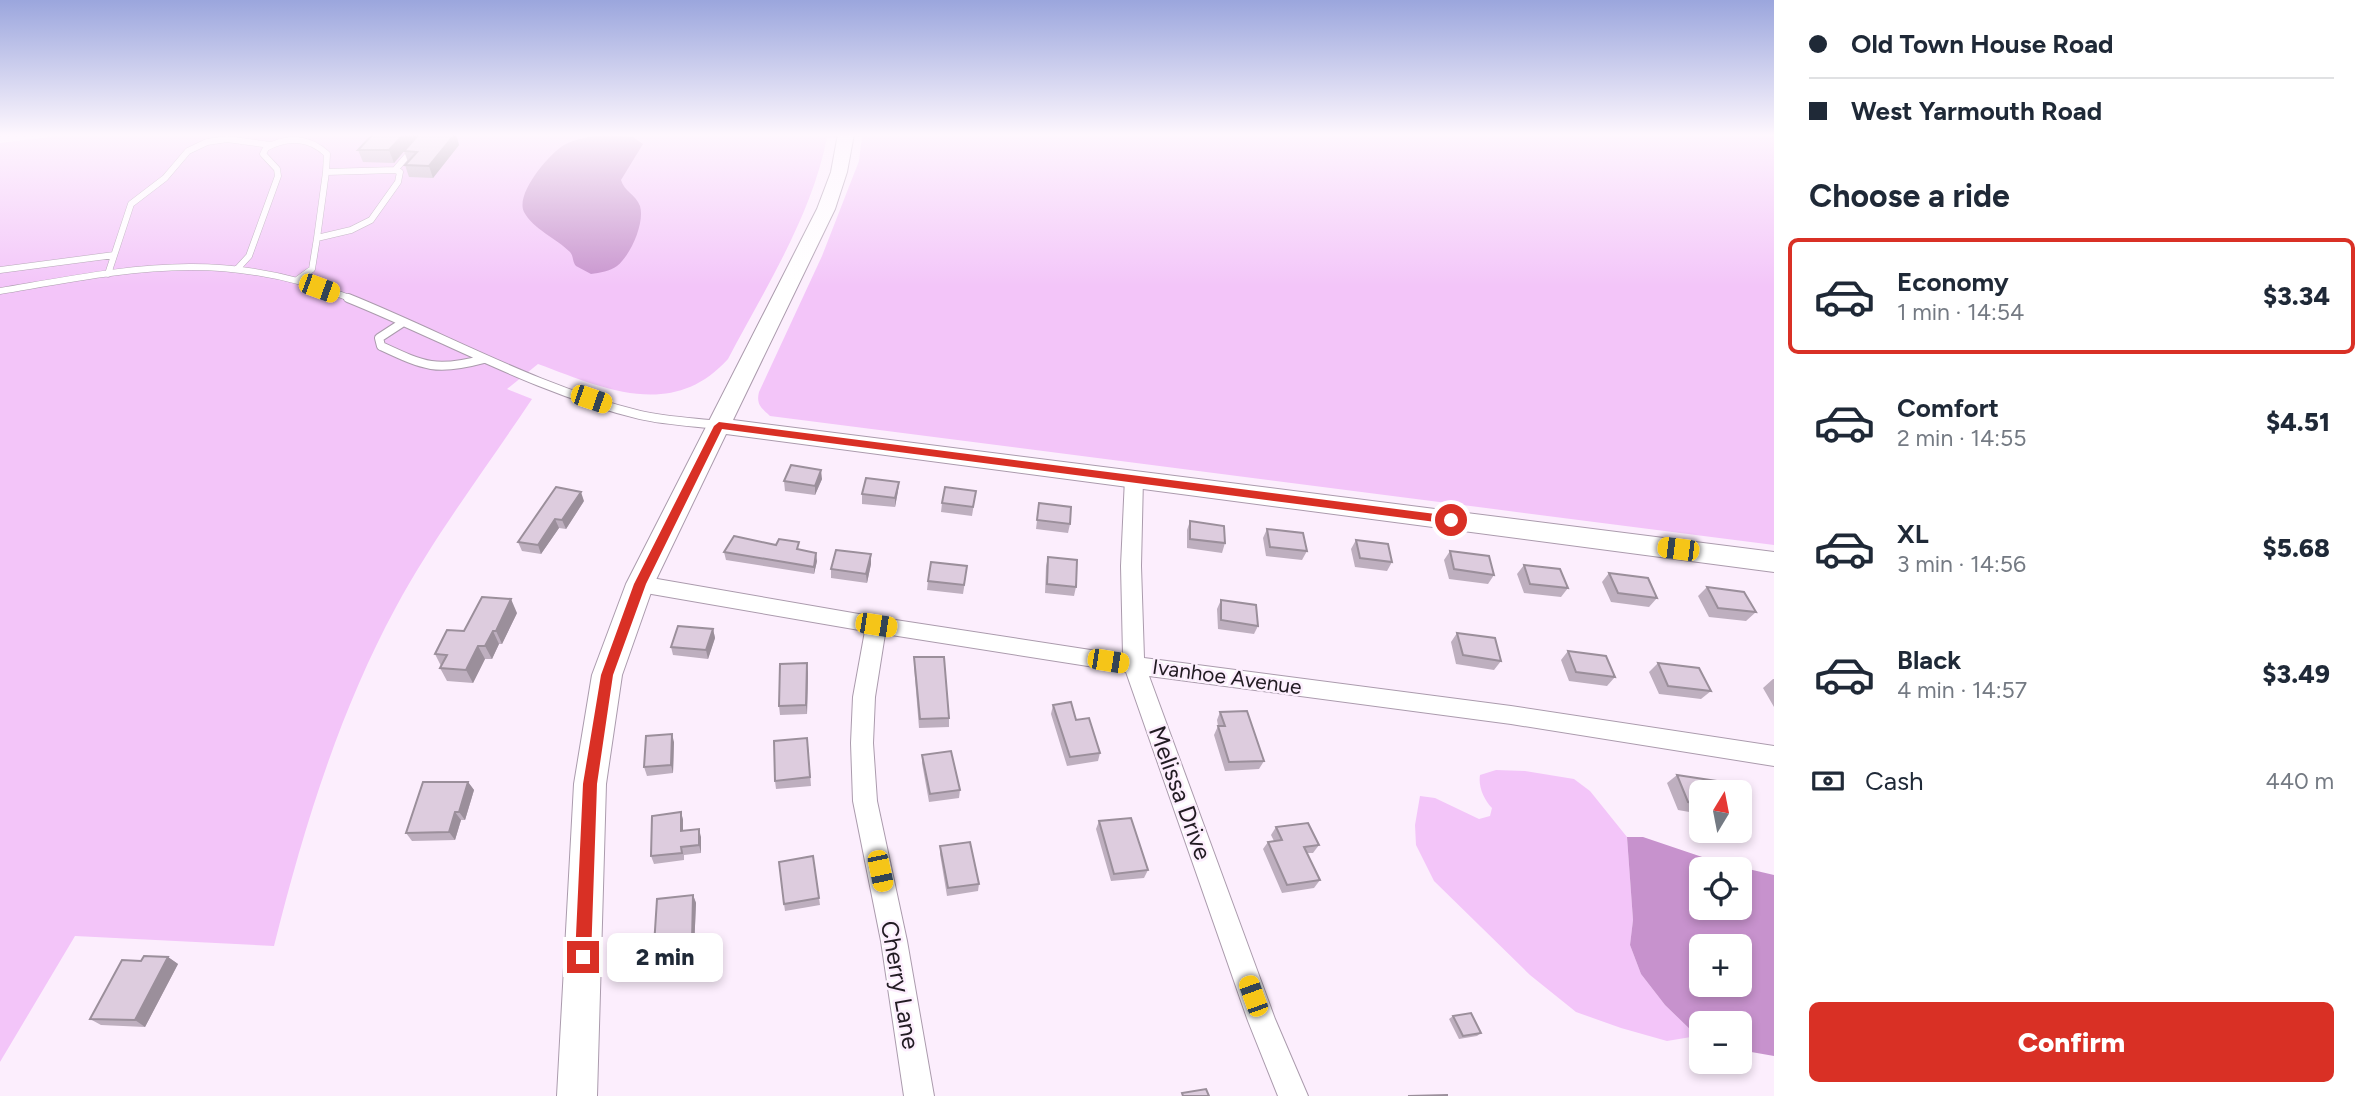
<!DOCTYPE html>
<meta charset="utf-8">
<style>
body{margin:0;font-family:Figtree,sans-serif;background:#f6f6f7;color:#1f2937;height:100vh;display:flex;flex-direction:column;font-size:26px;white-space:nowrap}
*{box-sizing:border-box;margin:0}
p{font-size:23px;color:#747a83}
.icon{flex:none;width:38px;height:38px;fill:none;stroke:currentColor;stroke-width:2;stroke-linecap:round;stroke-linejoin:round}
.map{position:relative;flex:1;overflow:hidden}
.details{display:flex;flex-direction:column;background:#fff;width:595px}
.details>*{flex:none}
.banner{display:grid;align-content:center;height:154px;padding:0 35px;background:#fff}
.needle{width:46px;rotate:10deg}
.controls{position:absolute;left:1689px;top:780px;display:grid;gap:14px}
.controls a{display:grid;place-items:center;width:63px;height:63px;border-radius:10px;background:#fff;box-shadow:0 4px 10px #0003;font-size:35px}
.end{position:absolute;width:32px;height:32px;margin:-16px;border:9px solid #d93025;background:#fff;box-shadow:0 0 0 4px #fff}
.from{border-radius:50%}
.bubble{position:absolute;height:49px;border-radius:10px;background:#fff;box-shadow:0 4px 10px #0003;font-size:23px;font-weight:800;line-height:49px;text-align:center}
.car{position:absolute;width:21px;height:42px;margin:-21px -10px;border-radius:9px;box-shadow:0 0 5px 2px #0007;background:linear-gradient(#f5c518 24%,#345 0 40%,#f5c518 0 76%,#345 0 86%,#f5c518 0)}
.banner b{display:flex;align-items:center;gap:24px;height:66px;font-size:26px}
.banner b+b{border-top:2px solid #e0e1e3}
.banner i{width:18px;height:18px;background:#1f2937}
ul{padding:0;list-style:none}
li{display:flex;align-items:center;gap:21px;height:116px;margin:0 14px 10px;padding:0 21px;border:4px solid transparent;border-radius:10px}
li div{flex:1}
li b{display:block;font-size:26px}
li em{font-style:normal;font-weight:800}
li.on{border-color:#d93025}
li>.icon{width:63px;height:63px;stroke-width:1.5}
h2{padding:0 35px;font-size:32px;line-height:84px}
.pay{display:flex;align-items:center;gap:18px;height:77px;padding:0 35px;font-size:26px}
.pay p{margin-inline-start:auto}
.primary-button{display:flex;gap:14px;margin-top:auto;padding:14px 35px}
.primary-button a{flex:1;height:80px;border-radius:10px;background:#d93025;color:#fff;font-size:28px;font-weight:800;line-height:80px;text-align:center}
main{display:flex;flex:1;min-height:0}
.map>svg:first-child{display:block}
</style>
<main>
<div class="map">
<svg width="1774" height="1096" viewBox="0 0 1774 1096">
<rect width="100%" height="100%" fill="#fceefd"/>
<path fill="#f3c5f9" d="M137,134h1637v411l-1004,-129c-9,-8 -14,-12 -11,-24l63,-136 37,-95 3,-24 -35,1c-16,79 -61,149 -99,221 -56,62 -125,29 -190,5l-31,25 25,10c-46,69 -97,136 -136,208 -57,105 -93,223 -122,339l-199,-10 -75,126v-919l57,-7z
M1496,770l29,1 49,8 16,12 37,46 6,83 -3,25 11,29 24,31 32,31 -30,5 -46,-13 -45,-16 -46,-37 -96,-94 -18,-36 -1,-20 5,-29 15,2 44,21 11,-3 2,-8c-8,-8 -14,-22 -12,-33z"/>
<path fill="#c792cd" fill-rule="evenodd" d="M607,135l26,2 10,7 -22,36c3,11 15,15 19,26 5,16 -9,49 -23,60 -7,5 -17,7 -26,8l-15,-8c-4,-5 -2,-9 -6,-14 -14,-14 -37,-23 -46,-40 -9,-18 25,-58 40,-67 13,-7 28,-9 43,-10z
M1627,837h16l71,24 60,14v181l-34,-6v-26h-39v13l-4,-1 -32,-31 -24,-31 -11,-29 3,-25zM1701,870h39v38h-39zM1701,947h39v38h-39z"/>
<g fill="none" stroke-linecap="round" stroke-linejoin="round">
<defs>
<path id="service-far1" d="M317,238l9,-66 69,-2
M238,268l11,-12 29,-80 -1,-7 -14,-15 3,-6c21,-12 43,-11 61,6l-1,18
M0,270l114,-15
M108,274l23,-70 34,-26 23,-27 19,-9 20,-3 43,6
M297,280l15,-11 5,-31 34,-8 20,-10 27,-38 2,-10 -5,-2 31,-36
M0,291c131,-22 223,-44 352,8"/>
<path id="service" d="M348,298c97,39 189,92 292,117 26,6 53,7 79,10
M402,323l-23,15 2,8c43,20 55,26 103,13"/>
<path id="minor" d="M1134,472l9,6 -2,88 3,92 367,48 263,40v20l-263,-42 -362,-48 126,343 33,77h-30l-30,-75 -122,-349 -241,-38 -10,63 -2,46 4,58 30,140 27,155h-30l-23,-155 -28,-140 -2,-58 2,-46 12,-66 -225,-39 -7,-3 -3,-5 3,-5 7,-3 236,41 247,38 -2,-89 4,-88z"/>
<path id="secondary" d="M838,134h16l-7,38 -12,37 -102,211 1041,132v20l-1048,-138 -72,150 -32,91 -16,109 -9,312h-40l17,-312 18,-109 34,-91 191,-375 14,-37z"/>
</defs>
<use href="#service-far1" stroke="#ab9bad" stroke-width="7"/>
<use href="#service" stroke="#ab9bad" stroke-width="10"/>
<use href="#minor" stroke="#ab9bad" stroke-width="2"/>
<use href="#secondary" stroke="#ab9bad" stroke-width="2"/>
<use href="#service-far1" stroke="#fff" stroke-width="6"/>
<use href="#service" stroke="#fff" stroke-width="8"/>
<use href="#minor" fill="#fff" fill-rule="evenodd"/>
<use href="#secondary" fill="#fff" fill-rule="evenodd"/>
</g>
<path fill="#beafbf" d="M373,134h43l1,2 -23,27 -31,-1 -5,-12z
M456,134l3,11 -26,33 -24,-1 -4,-12 3,-3 -4,-11z
M822,479l-7,16 -30,-4 -1,-10z
M899,482l-1,9 -3,16 -33,-3v-10z
M976,491l-4,25 -31,-4 1,-9z
M584,501l-18,28 -7,-1 -18,26 -19,-3 -4,-9z
M1039,503l31,21 -2,9 -32,-4z
M1190,521l35,22 -3,10 -35,-5v-18z
M1267,529l40,22 -5,9 -36,-4 -3,-18z
M1356,540l36,22 -5,9 -32,-4 -4,-18z
M800,550l17,11 -3,13 -88,-14 -2,-8z
M1450,551l44,24 -6,9 -39,-5 -5,-19z
M871,554v10l-4,19 -36,-5v-9z
M1048,557l28,30 -2,9 -29,-3 1,-27z
M1524,565l44,23 -7,9 -37,-4 -7,-19z
M1609,573l48,25 -8,9 -38,-5 -9,-20z
M966,575l-3,19 -36,-4 1,-9z
M1707,587l49,25 -10,9 -37,-4 -11,-21z
M1221,600l37,26 -4,8 -36,-5 -1,-20z
M517,613l-15,31h-3l-7,15h-7l-12,24 -26,-2 -7,-13 1,-2 -6,-12 29,-23z
M713,629l2,9 -7,21 -35,-4 -2,-8z
M1457,633l44,28 -7,9 -38,-6 -5,-22z
M1568,651l47,26 -8,9 -38,-5 -8,-21z
M914,657l35,61v9l-30,1 -5,-62z
M1658,663l53,28 -10,8 -42,-5 -10,-22z
M808,672l-1,42 -27,1 -1,-9z
M1773,679h1v28l-11,-19z
M1053,705l23,15 24,33 -2,8 -31,5 -16,-52z
M1220,712l44,49 -5,8 -34,2 -11,-36 4,-9 -1,-6z
M674,742l-1,31 -26,3 -3,-9z
M808,746l3,40 -35,3 -1,-8z
M922,755l38,35 -1,8 -30,4 -7,-39z
M1677,775l24,18v21l-23,-4 -11,-27z
M468,782l6,8 -9,30h-4l-6,20 -43,1 -6,-8z
M681,812l2,8v10l18,7v16l-17,2v5l-30,4 -3,-8z
M1099,821l49,49 -4,8 -33,3 -15,-52z
M1276,827l43,18 -6,8h-6l13,27 -6,8 -32,5 -19,-44 5,-7 6,-1 -3,-6z
M940,846l39,38 -1,7 -31,5 -7,-42z
M813,856l7,49 -35,6 -1,-7z
M693,895l3,8 -2,46 -37,4 -3,-7z
M168,957l10,7 -33,63 -44,-2 -11,-6 51,-58z
M1453,1016l28,17 -4,3 -18,3 -10,-20z"/>
<path fill="#9b8f9b" d="M404,134h12l1,2 -23,27 -5,-13z
M456,134l3,11 -26,33 -4,-12z
M821,470l1,9 -7,16v-9z
M899,482l-1,9 -3,16v-9z
M581,492l3,9 -18,28 -4,-9z
M555,519l4,9 -18,26 -3,-9z
M816,553l1,8 -3,13v-7z
M871,554v10l-4,19 -1,-9z
M511,599l6,14 -15,31 -6,-13z
M713,629l2,9 -7,21 -2,-9z
M493,631l6,13 -7,15 -7,-13z
M478,646l7,13 -12,24 -7,-13z
M807,663l1,9 -1,42 -1,-9z
M672,734l2,8 -1,31 -2,-8z
M468,782l6,8 -9,30 -6,-8z
M455,812l6,8 -6,20 -6,-8z
M681,812l2,8v19l-2,-8z
M699,829l2,8v16l-2,-8z
M693,895l3,8 -2,46 -2,-7z
M168,957l10,7 -33,63 -10,-7z"/>
<path fill="#ddccde" stroke="#9b8f9b" stroke-width="2" d="M373,134h31l-15,16h-31z
M419,134h36l-26,32 -24,-1 12,-13 -13,-1z
M791,465l30,5 -6,16 -31,-5z
M866,478l33,4 -4,16 -33,-4z
M556,487l25,5 -19,28 -7,-1 -17,26 -20,-3z
M945,487l31,4 -3,16 -31,-4z
M1039,503l32,4 -1,17 -33,-4z
M1190,521l34,5 1,17 -35,-4z
M1267,529l36,4 4,18 -37,-4z
M734,536l42,9 3,-6 20,3 -2,7 19,4 -2,14 -90,-15z
M1356,540l32,4 4,18 -32,-4z
M836,550l35,4 -5,20 -35,-5z
M1450,551l39,5 5,19 -40,-6z
M1048,557l29,3 -1,27 -29,-3z
M931,562l36,4 -3,19 -36,-4z
M1524,565l36,4 8,19 -38,-4z
M1609,573l39,5 9,20 -39,-5z
M1707,587l37,5 12,20 -38,-4z
M482,597l29,2 -15,32h-3l-8,15h-7l-12,24 -26,-2 7,-13 -12,-1 12,-24 17,1z
M1221,600l35,5 2,21 -37,-6z
M678,626l35,3 -7,21 -35,-3z
M1457,633l38,5 6,23 -38,-6z
M1568,651l38,5 9,21 -39,-5z
M914,657h30l5,61 -29,1z
M807,663l-1,42 -27,1 1,-42z
M1658,663l41,5 12,23 -43,-5z
M1071,702l5,18 13,-2 11,35 -30,4 -17,-52z
M1247,711l17,50 -35,1 -11,-36h7l-5,-14z
M672,734l-1,31 -27,2 2,-31z
M807,738l3,39 -35,4 -1,-40z
M951,751l9,39 -30,4 -8,-39z
M1677,775l46,7 5,11h-27v11l-13,-2z
M423,782h45l-9,30h-4l-6,20 -43,1z
M681,812v19l18,-2v16l-18,2 1,6 -31,3 1,-40z
M1131,818l17,52 -34,4 -15,-53z
M1308,823l11,22 -15,2 16,33 -33,5 -19,-43 14,-2 -6,-13z
M970,842l9,42 -31,4 -8,-42z
M813,856l6,42 -35,6 -5,-42z
M693,895l-1,47 -38,4 3,-47z
M144,956l24,1 -33,63 -45,-1 32,-59 19,1z
M1471,1013l10,20 -18,3 -10,-20z
M1206,1089l3,7h-26l-1,-3z
M1447,1095v1h-39z"/>
<linearGradient id="sky" x2="0" y2="1"><stop stop-color="#9ba6dd"/><stop offset="0.47" stop-color="#fef7fe"/><stop offset="1" stop-color="#fef7fe" stop-opacity="0"/></linearGradient>
<rect width="1774" height="287" fill="url(#sky)"/>
<path fill="#d93025" d="M719,422l732,94 6,4 -6,4 -729,-95 -76,155 -33,91 -16,109 -6,173 -3,6 -5,2 -6,-2 -2,-6 8,-173 18,-109 33,-91 80,-158z"/>
<g text-anchor="middle" stroke-width="5" stroke-linejoin="round" paint-order="stroke">
<g font-size="21" fill="#211b22" stroke="#fceefd">
<text transform="translate(1227 677) rotate(8)" y="7">Ivanhoe Avenue</text>
</g>
<g font-size="24" fill="#211b22" stroke="#fceefd">
<text transform="translate(1180 793) rotate(70)" y="8">Melissa Drive</text>
<text transform="translate(900 985) rotate(80)" y="8">Cherry Lane</text>
</g>
</g>
</svg>
<div class="controls">
<a><svg class="needle" viewBox="-14 -14 28 28"><path d="M0-13l5 13h-10z" fill="#e53935"/><path d="M0 13l5-13h-10z" fill="#747a83"/></svg></a>
<a><svg class="icon" aria-label="locate" viewBox="0 0 24 24"><circle cx="12" cy="12" r="6"/><path d="M12 2v4M12 18v4M2 12h4M18 12h4"/></svg></a>
<a>+</a>
<a>−</a>
</div>
<i class="end from" style="left:1451px;top:520px"></i>
<i class="end" style="left:583px;top:957px"></i>
<div class="bubble" style="left:607px;top:933px;width:116px">2 min</div>
<i class="car" style="left:319px;top:288px;rotate:110deg"></i>
<i class="car" style="left:591px;top:399px;rotate:109deg"></i>
<i class="car" style="left:1678px;top:549px;rotate:277deg"></i>
<i class="car" style="left:876px;top:625px;rotate:99deg"></i>
<i class="car" style="left:1108px;top:661px;rotate:99deg"></i>
<i class="car" style="left:880px;top:871px;rotate:168deg"></i>
<i class="car" style="left:1253px;top:996px;rotate:340deg"></i>
</div>
<section class="details">
<div class="banner">
<b><i class="from"></i>Old Town House Road</b>
<b><i></i>West Yarmouth Road</b>
</div>
<h2>Choose a ride</h2>
<ul>
<li class="on"><svg class="icon" aria-label="car" viewBox="0 0 24 24"><path d="M5 17H2v-5l4-1 3-4h7l3 4 3 1v5h-3M9 17h6M6 11h13"/><circle cx="7" cy="17" r="2"/><circle cx="17" cy="17" r="2"/></svg><div><b>Economy</b><p>1 min · 14:54</p></div><em>$3.34</em></li>
<li><svg class="icon" aria-label="car" viewBox="0 0 24 24"><path d="M5 17H2v-5l4-1 3-4h7l3 4 3 1v5h-3M9 17h6M6 11h13"/><circle cx="7" cy="17" r="2"/><circle cx="17" cy="17" r="2"/></svg><div><b>Comfort</b><p>2 min · 14:55</p></div><em>$4.51</em></li>
<li><svg class="icon" aria-label="car" viewBox="0 0 24 24"><path d="M5 17H2v-5l4-1 3-4h7l3 4 3 1v5h-3M9 17h6M6 11h13"/><circle cx="7" cy="17" r="2"/><circle cx="17" cy="17" r="2"/></svg><div><b>XL</b><p>3 min · 14:56</p></div><em>$5.68</em></li>
<li><svg class="icon" aria-label="car" viewBox="0 0 24 24"><path d="M5 17H2v-5l4-1 3-4h7l3 4 3 1v5h-3M9 17h6M6 11h13"/><circle cx="7" cy="17" r="2"/><circle cx="17" cy="17" r="2"/></svg><div><b>Black</b><p>4 min · 14:57</p></div><em>$3.49</em></li>
</ul>
<div class="pay"><svg class="icon" aria-label="cash" viewBox="0 0 24 24"><path d="M3 7h18v10H3z"/><circle cx="12" cy="12" r="2"/></svg>Cash<p>440 m</p></div>
<div class="primary-button"><a>Confirm</a></div>
</section>
</main>
